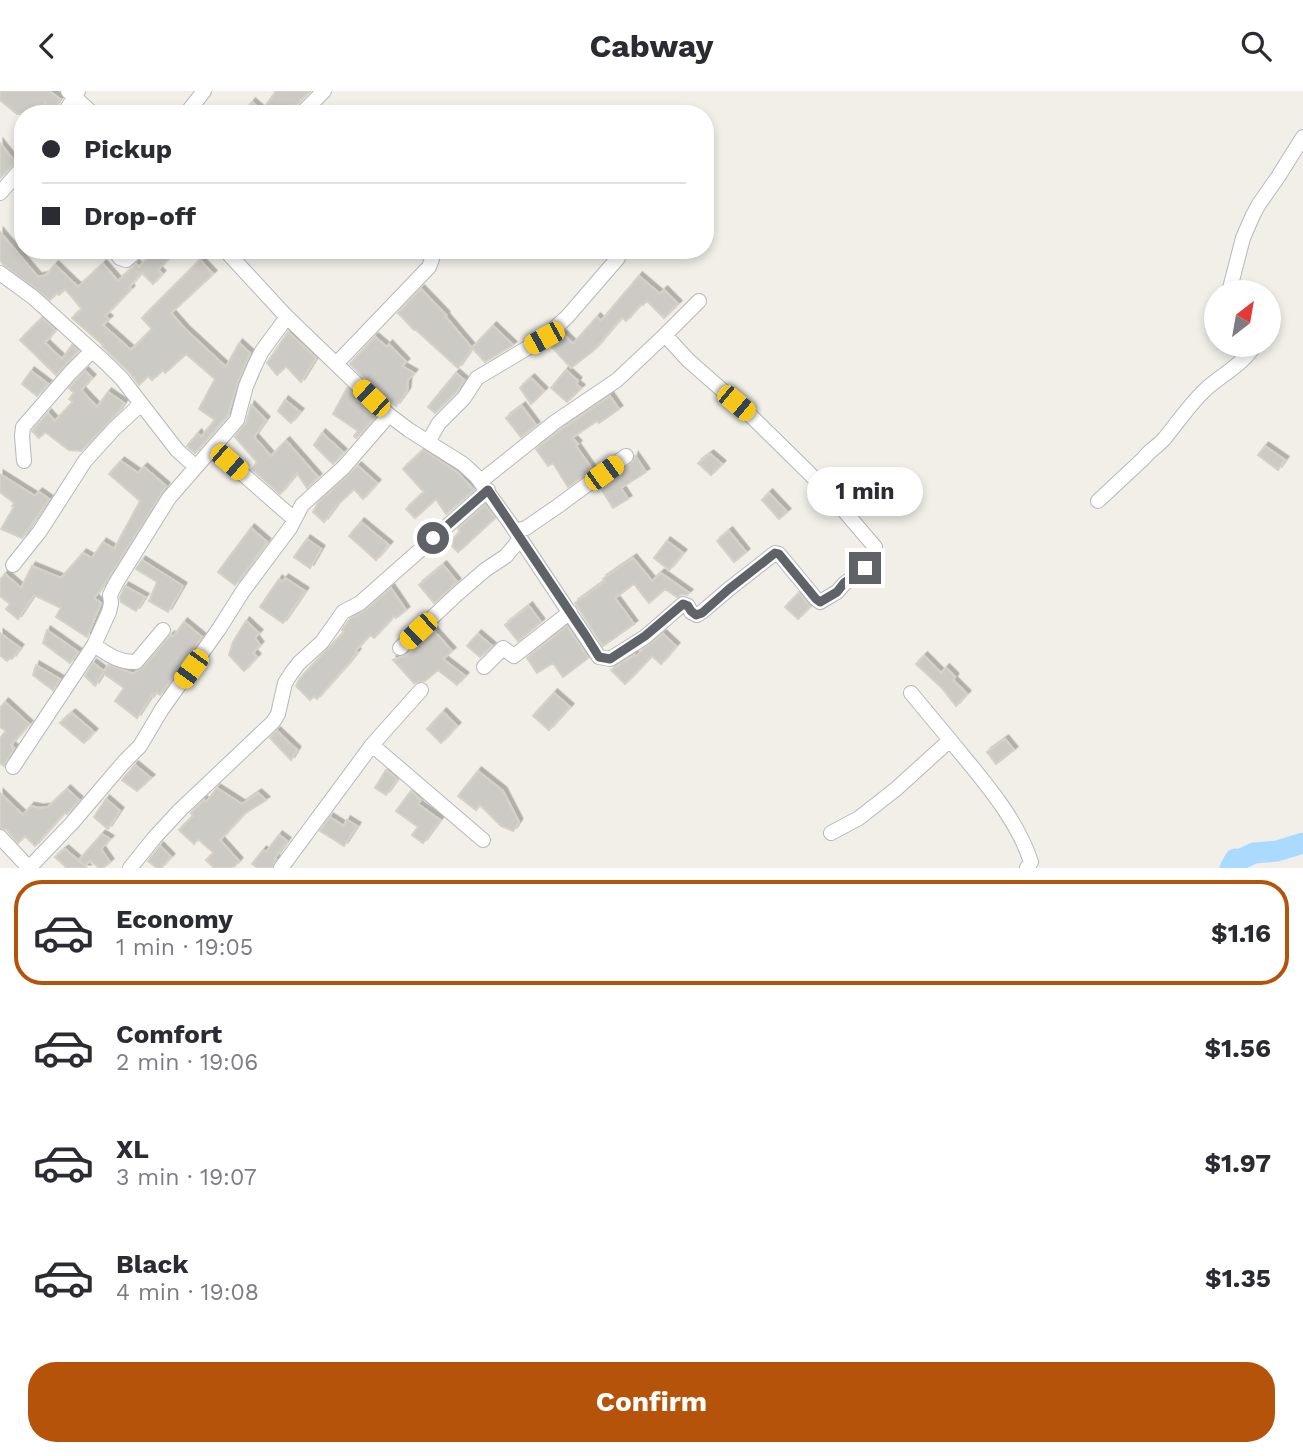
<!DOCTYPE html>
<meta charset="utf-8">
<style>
body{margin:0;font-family:"Work Sans",sans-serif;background:#f2f2f3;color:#2b2b33;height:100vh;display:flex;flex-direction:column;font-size:26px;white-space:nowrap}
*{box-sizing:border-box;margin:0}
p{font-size:23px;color:#7c7c81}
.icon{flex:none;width:38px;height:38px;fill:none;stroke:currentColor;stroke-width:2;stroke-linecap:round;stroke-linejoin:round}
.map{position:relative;height:777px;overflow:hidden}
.details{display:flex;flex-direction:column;background:#fff;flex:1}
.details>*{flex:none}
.hud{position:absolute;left:14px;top:14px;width:700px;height:154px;border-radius:28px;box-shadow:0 4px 10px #0003;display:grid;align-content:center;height:154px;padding:0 28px;background:#fff}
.needle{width:46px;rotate:31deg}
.tools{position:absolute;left:1204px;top:189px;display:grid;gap:14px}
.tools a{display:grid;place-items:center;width:77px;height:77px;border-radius:50%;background:#fff;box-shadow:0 4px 10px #0003;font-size:35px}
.end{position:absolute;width:32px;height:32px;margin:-16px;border:9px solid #5f6368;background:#fff;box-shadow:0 0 0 4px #fff}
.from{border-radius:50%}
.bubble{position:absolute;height:49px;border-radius:24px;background:#fff;box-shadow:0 4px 10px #0003;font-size:23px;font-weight:700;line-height:49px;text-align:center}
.car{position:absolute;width:21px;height:42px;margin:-21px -10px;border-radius:9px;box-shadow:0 0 5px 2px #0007;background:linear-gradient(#f5c518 24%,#345 0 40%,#f5c518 0 76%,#345 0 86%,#f5c518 0)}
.hud b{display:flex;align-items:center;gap:24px;height:66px;font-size:26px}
.hud b+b{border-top:2px solid #e1e1e2}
.hud i{width:18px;height:18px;background:#2b2b33}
ul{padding:12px 0 0;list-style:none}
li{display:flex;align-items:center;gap:21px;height:105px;margin:0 14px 10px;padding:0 14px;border:4px solid transparent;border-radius:28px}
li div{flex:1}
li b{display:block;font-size:26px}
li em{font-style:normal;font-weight:700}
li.selected{border-color:#b45309}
li>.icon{width:63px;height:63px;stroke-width:1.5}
.cta{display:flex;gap:14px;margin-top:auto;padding:14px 28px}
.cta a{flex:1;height:80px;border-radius:28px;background:#b45309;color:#fff;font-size:28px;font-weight:700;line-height:80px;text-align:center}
header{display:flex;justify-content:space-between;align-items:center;height:91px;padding:0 28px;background:#fff;font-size:32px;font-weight:700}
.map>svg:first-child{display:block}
</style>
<header><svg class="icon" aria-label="back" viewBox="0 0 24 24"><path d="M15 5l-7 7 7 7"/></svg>Cabway<svg class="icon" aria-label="search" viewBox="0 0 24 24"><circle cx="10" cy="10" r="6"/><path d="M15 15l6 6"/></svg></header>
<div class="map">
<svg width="1303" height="777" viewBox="0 0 1303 777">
<defs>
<filter id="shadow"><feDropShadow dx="3.5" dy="-3.5" stdDeviation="0" flood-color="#0004"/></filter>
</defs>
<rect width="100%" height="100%" fill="#f1efe8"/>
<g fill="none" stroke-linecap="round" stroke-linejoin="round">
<path stroke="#aadaff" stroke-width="21" d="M1230,777l5,-9v3l19,-9 23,-2 26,-8"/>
</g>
<path fill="#cccac5" stroke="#d6d1c6" stroke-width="2" filter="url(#shadow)" d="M0,0h49l11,8 -7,10 -8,-6 -8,11h-20l-17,-14z
M276,0h34l-16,16 -2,7h-49l9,-12 10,9z
M0,52l15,19 -15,16z
M0,141l38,45 8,-2 9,-10 23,22 25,-23 15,17 18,-17 3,3 16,-17h21l-18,20 4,4 -9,10 -11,-11 -13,14 2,2 -26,27 4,3 -6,6 28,25 21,-21 -10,-11 58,-58 13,14 -42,39 14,16 41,38 13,-24 11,10 -13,31 -9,31 -33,38 -8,-7 11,-13 3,4 14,-17 -16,-11 16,-30 -29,-25 -21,19 -2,-3 -11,10 -4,-4 -9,9 -10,-13 -27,-26 1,-1 -31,-27 10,-9 -17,-20 -6,6 -2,-2 -7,7 -47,-36 -3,-4z
M639,185l21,18 4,-4 14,14 -14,14 -17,-17 -4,4 -2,-1 -15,17 -4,-4 -28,33 -23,18 -21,-23 13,-11 10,10 24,-27 4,4z
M421,198l25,26 -1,1 27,32 -14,20 -42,-38h-2l-16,-17z
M42,227l13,12 -10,13 17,16 10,-14 6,6 -22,24 -36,-35z
M493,235l20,19 -28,17 -13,-14z
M288,241l28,26 -15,24 -15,-16 -9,9 -10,-12z
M375,246l12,10 2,-3 17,18 -4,4 12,7 -6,7 -1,11 -11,15 -13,-10 -33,-32z
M566,279l12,11 -2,3 5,4 -14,14 -16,-14z
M31,280l17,13 -11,12 -15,-12z
M85,280l7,7 -11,12 16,17 11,-15 16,11 -6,9 -37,39 -12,-1 -24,-18 -6,6 -7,-7 16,-18 7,8 18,-19 -4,-3 5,-6 -5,-5z
M456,282l8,7 -8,12 -21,21 -7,-6z
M531,287l13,13 -13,13 -11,-16z
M347,297l19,18 -2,3 11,8 -19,21 -2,-2 4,-5 -25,-17z
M610,305l9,13 -20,14 -2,-2 -25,17 6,6 -2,2 16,23 -24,18 -15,-24 -5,3 -12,-17 25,-19z
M285,309l15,12 -9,11 -13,-12z
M251,314l15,15 -12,17 17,19 15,-15 3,3 29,33 -11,11 -10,-15 -17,21 -28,-25 5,-7 -22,-25 11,-14z
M522,315l14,19 -15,12 -15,-19z
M322,342l21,19 -10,12 -19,-19z
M1265,355l20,14 -7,10 -20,-15z
M423,359l34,22 17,18 -28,24 -10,-15 -21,19 -9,-9 18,-17 -21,-23z
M710,363l12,10 -11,11 -13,-12z
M635,365l11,16 -25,16 7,11 -15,9 -13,-21 25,-18 9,-9z
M121,370l17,12 6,-6 22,19 -60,96 -12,16 7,5 -14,34 -31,-20 5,-9 -27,-13 -16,24 -12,-10 4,-5 -10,-8v-16l5,-6 16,14 11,-22 29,12 22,-25 9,5 11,-16 11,7 26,-48 -31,-27z
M358,375l19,17 -14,16 -9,-10 -17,16 -13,17 -11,-10 5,-9z
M0,383l35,22 4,-4 10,7 -27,39 -21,-9 13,-22 -2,-1 2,-3 -14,-11z
M769,402l18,19 -8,7 -17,-19z
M485,414l10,13 -37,34 -9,-9 11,-11 -2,-3z
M361,431l28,23 -13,15 -27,-24z
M251,437l16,14 -32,43 -17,-13z
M729,440l17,21 -12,10 -17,-21z
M307,448l14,10 -11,19 -16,-11z
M667,450l16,12 -14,17 -15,-12z
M633,467l19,23 9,-8 28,20 -2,2 -5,-1 -5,3 -12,-8 -16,14 -15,-19 -19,14 19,26 -31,22 -28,-43 30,-22 -2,-2z
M142,469l41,26 -15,26 -19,-11 8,-19 -21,-13z
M443,474l14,17 -23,21 -15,-18z
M285,487l20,13 -22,32 -23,-16 19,-28 3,3z
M125,495l20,11 -9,14 -15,-9 -1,-5z
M391,497l15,22 -10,8 -2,-2 -20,22 -4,-3 -15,16 2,1 -9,12 -31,35 -3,-3 -4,4 -14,-14 4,-8 44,-46 -2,-2 8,-11 16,-9z
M799,502l11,14 -12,12 -13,-12z
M529,515l12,16 -23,19 -13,-16z
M246,530l13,12 -4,5 5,7 -7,8 4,4 -13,14 -15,-16 4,-13z
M184,531l18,15 -42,58 -3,-3 -3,5 -2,-2 -15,23 -22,-17 9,-13 -21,-15 -8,13 -10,-10 8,-13 11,8 4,-6 21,7 4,2 2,-2 8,-4 28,-33 2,2z
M567,535l21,32 -25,19 -10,-14 -16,10 -10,-15z
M47,539l31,22 -8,11 -27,-20z
M434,540l18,20 -9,8 22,17 -8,9 -19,-15 -13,11h-6l-5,2 -21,-23 14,-5z
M0,542l20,15 -8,11 -2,-1 -3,3 -7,-6z
M478,543l14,12 -12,11 -13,-11z
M663,543l13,12 -15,18 -9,-8 -27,28 -14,-14 24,-15 2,1 5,-6z
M924,565l17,17 5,-5 9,9 -2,3 14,14 -11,12 -14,-18 -26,-24z
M36,574l24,14 -7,11 -20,-15z
M554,602l16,14 -21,23 -16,-14z
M5,611l24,22 -18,21 3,3 -10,18 -4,-3v-25l6,-7 -6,-4v-19z
M443,621l14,14 -16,17 -14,-14z
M72,622l22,19 -10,11 -24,-20z
M277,640l20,19 -6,10 -21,-22z
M1005,648l9,11 -18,14 -9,-12z
M135,674l16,13 -14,13 -15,-11z
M386,679l11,9 -11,16 -11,-7z
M478,680l25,20 16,31 -6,9 -12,-5 -21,-21 -4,5 -18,-14z
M217,697l25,16 16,-11 8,7 -22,14 -24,26 19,21 -4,5 -6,2h-15l-8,-8 8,-7 -16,-14 -4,5 -15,-14 14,-14 -2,-3 13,-13 2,2z
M67,698l12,11 -12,14 -2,-2 -30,34 -10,-10 -7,7 -11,-13 -7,-2v-35l23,22 8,-9 9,2 8,-1z
M411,700l10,9 -3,4 22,16 -17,23 -11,-8 6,-8 -22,-16z
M106,708l14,12 -12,18 -14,-12z
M330,726l14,9 3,-6 10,6 -13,20 -24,-15z
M102,743l8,5 -9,10 9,13 -7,6h-4l-9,-8 -5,6 -6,-6z
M279,744l8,6 -12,17 1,1 -4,9h-14l-6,-4 11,-14 3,2z
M160,755l11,11 -10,11h-4l-9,-7z
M65,758l22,19h-20l-12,-11z"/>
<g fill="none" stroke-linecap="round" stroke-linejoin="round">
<defs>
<path id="street" d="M68,0l25,23
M64,23l14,-23
M186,23l18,-23
M301,23l23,-23
M0,102l23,-26
M114,159l6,8 6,2 12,-10
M225,159l60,65 104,100 20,15 54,34 13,12 34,47 89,134 11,2 35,-22 38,-33 5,2 3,6 6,3 5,-3 27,-23 46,-36 4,1 37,45 4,3 17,-10 7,-8 21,-16 11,-14 -1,-7 -41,-48 -26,-27 -61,-60 -59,-52 -23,-25
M0,182l34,25 73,66 15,15 55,71 19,17
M1229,201l14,-54 10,-23 6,-11 19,-27 25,-40
M336,273l93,-97 3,-8v-9
M428,351l11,-19 25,-25 13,-20 67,-40 23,-21 51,-59
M24,370l-2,-25 1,-9 47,-54 22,-22
M229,371l65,57
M481,390l74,-59 62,-42 48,-45 34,-34
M1098,410l46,-43c6,-8 14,-12 20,-19 14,-17 26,-35 42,-50 17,-15 37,-25 49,-44
M516,440l10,-3 32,-22 68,-50
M13,474l27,-34 45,-70 29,-32 27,-25
M94,554c13,9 25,18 42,17l27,-32
M400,557l55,-52 30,-26 21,-14 14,-17
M484,576l19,-19 11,8 56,-44
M950,649c30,37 66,76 81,122l-4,6
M372,654l111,95
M13,676l81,-122 15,-33 2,-9 -1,-8 6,-12 53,-85 68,-78 9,-34 9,-21 7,-14 25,-34
M831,742l28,-15 37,-29 54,-49 -39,-47
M0,746l29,31 43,-45 52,-61 16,-16 22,-37 57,-80 24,-38 47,-63 12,-23 42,-38 45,-52
M130,777l25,-31 25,-27 93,-88 5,-8 7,-31 7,-11 7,-9 23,-21 21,-30 17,-9 128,-113
M281,777l91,-123 49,-55"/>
</defs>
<use href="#street" stroke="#b5b8bc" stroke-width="16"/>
<use href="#street" stroke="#fff" stroke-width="14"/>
</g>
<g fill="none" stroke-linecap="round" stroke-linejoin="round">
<path stroke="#5f6368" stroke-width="9" d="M433,447l55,-48 98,146 13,21 11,2 35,-23 38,-32 5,2 3,5 5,4 6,-2 27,-24 46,-36 4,1 37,45 4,3 17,-10 7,-9 21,-15"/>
</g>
</svg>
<div class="tools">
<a><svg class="needle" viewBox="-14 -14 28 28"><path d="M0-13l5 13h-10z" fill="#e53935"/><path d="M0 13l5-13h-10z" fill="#7c7c81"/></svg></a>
</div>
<i class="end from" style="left:433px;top:447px"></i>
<i class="end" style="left:865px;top:477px"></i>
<div class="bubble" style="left:807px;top:376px;width:116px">1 min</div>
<i class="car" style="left:544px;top:247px;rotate:241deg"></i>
<i class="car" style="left:371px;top:307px;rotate:314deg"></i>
<i class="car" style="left:736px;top:312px;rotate:130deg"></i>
<i class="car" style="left:229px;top:371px;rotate:131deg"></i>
<i class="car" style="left:604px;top:382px;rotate:54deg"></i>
<i class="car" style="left:418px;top:540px;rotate:227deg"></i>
<i class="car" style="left:191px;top:578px;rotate:216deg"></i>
<div class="hud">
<b><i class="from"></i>Pickup</b>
<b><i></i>Drop-off</b>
</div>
</div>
<section class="details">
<ul>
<li class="selected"><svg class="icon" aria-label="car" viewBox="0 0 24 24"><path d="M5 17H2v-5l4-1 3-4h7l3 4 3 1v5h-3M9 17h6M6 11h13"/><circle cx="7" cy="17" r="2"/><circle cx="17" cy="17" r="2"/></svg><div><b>Economy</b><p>1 min · 19:05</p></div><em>$1.16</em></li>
<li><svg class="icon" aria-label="car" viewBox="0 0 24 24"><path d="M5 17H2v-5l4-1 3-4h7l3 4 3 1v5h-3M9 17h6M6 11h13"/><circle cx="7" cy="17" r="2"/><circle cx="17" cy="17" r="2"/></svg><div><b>Comfort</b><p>2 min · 19:06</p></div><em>$1.56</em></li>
<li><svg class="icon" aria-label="car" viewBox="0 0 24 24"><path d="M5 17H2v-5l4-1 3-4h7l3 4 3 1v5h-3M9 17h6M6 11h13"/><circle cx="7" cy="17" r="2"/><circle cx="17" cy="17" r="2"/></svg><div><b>XL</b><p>3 min · 19:07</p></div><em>$1.97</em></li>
<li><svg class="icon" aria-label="car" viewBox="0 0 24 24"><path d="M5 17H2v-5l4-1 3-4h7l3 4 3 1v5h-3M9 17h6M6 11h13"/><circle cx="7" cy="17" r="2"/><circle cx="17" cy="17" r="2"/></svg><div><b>Black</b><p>4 min · 19:08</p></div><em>$1.35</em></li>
</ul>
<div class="cta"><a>Confirm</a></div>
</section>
